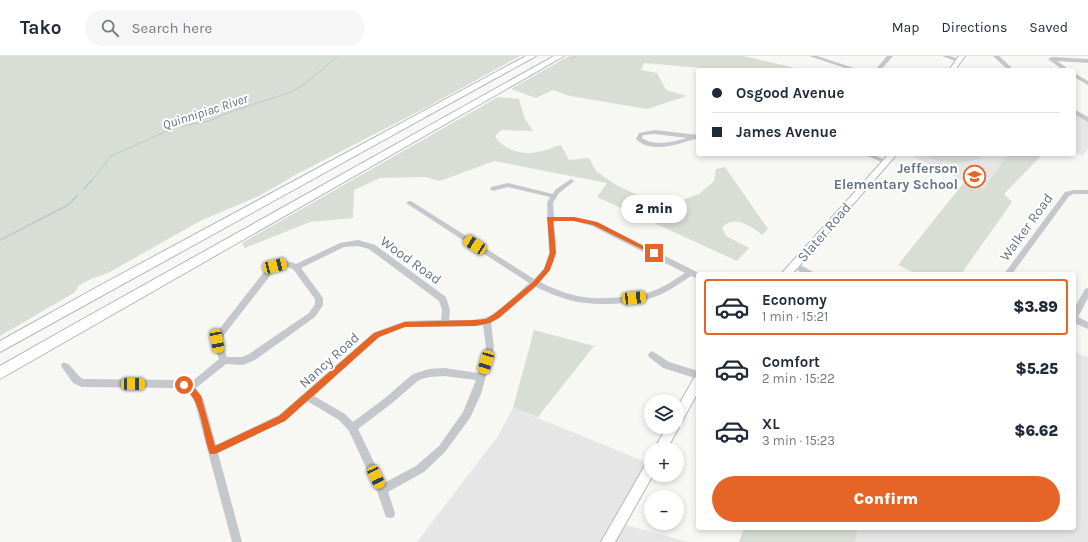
<!DOCTYPE html>
<meta charset="utf-8">
<style>
body{margin:0;font-family:Karla,sans-serif;background:#f6f6f7;color:#1f2937;height:100vh;display:flex;flex-direction:column;font-size:15px;white-space:nowrap}
*{box-sizing:border-box;margin:0}
p{font-size:13px;color:#747a83}
.icon{flex:none;width:22px;height:22px;fill:none;stroke:currentColor;stroke-width:2;stroke-linecap:round;stroke-linejoin:round}
.map{position:relative;flex:1;overflow:hidden}
.drawer{position:absolute;left:696px;top:216px;width:380px;height:258px;display:flex;flex-direction:column;background:#fff;border-radius:4px;box-shadow:0 2px 6px #0003}
.drawer>*{flex:none}
.banner{position:absolute;left:696px;top:12px;width:380px;height:88px;border-radius:4px;box-shadow:0 2px 6px #0003;display:grid;align-content:center;height:88px;padding:0 16px;background:#fff}
.tools{position:absolute;left:644px;top:338px;display:grid;gap:8px}
.tools a{display:grid;place-items:center;width:40px;height:40px;border-radius:50%;background:#fff;box-shadow:0 2px 6px #0003;font-size:20px}
.end{position:absolute;width:18px;height:18px;margin:-9px;border:5px solid #e56426;background:#fff;box-shadow:0 0 0 2px #fff}
.from{border-radius:50%}
.bubble{position:absolute;height:28px;border-radius:14px;background:#fff;box-shadow:0 2px 6px #0003;font-size:13px;font-weight:800;line-height:28px;text-align:center}
.car{position:absolute;width:12px;height:24px;margin:-12px -6px;border-radius:5px;box-shadow:0 0 3px 1px #0007;background:linear-gradient(#f5c518 24%,#345 0 40%,#f5c518 0 76%,#345 0 86%,#f5c518 0)}
.banner b{display:flex;align-items:center;gap:14px;height:38px;font-size:15px}
.banner b+b{border-top:1px solid #e0e1e3}
.banner i{width:10px;height:10px;background:#1f2937}
ul{padding:7px 0 0;list-style:none}
li{display:flex;align-items:center;gap:12px;height:56px;margin:0 8px 6px;padding:0 8px;border:2px solid transparent;border-radius:4px}
li div{flex:1}
li b{display:block;font-size:15px}
li em{font-style:normal;font-weight:800}
li.active{border-color:#e56426}
li>.icon{width:36px;height:36px;stroke-width:1.5}
.action{display:flex;gap:8px;margin-top:auto;padding:8px 16px}
.action a{flex:1;height:46px;border-radius:24px;background:#e56426;color:#fff;font-size:16px;font-weight:800;line-height:46px;text-align:center}
header{display:flex;align-items:center;gap:24px;box-sizing:border-box;height:56px;padding:0 20px;background:#fff;border-bottom:1px solid #e0e1e3}
header strong{font-size:19px}
nav{display:flex;gap:22px;margin-inline-start:auto;font-size:14px}
.search{width:280px;height:36px;background:#f6f6f7;display:flex;align-items:center;gap:10px;box-sizing:border-box;padding:0 14px;border-radius:22px;color:#747a83;font-size:15px}
.map>svg:first-child{display:block}
</style>
<header>
<strong>Tako</strong>
<div class="search"><svg class="icon" aria-label="search" viewBox="0 0 24 24"><circle cx="10" cy="10" r="6"/><path d="M15 15l6 6"/></svg>Search here</div>
<nav><a>Map</a><a>Directions</a><a>Saved</a></nav>
</header>
<div class="map">
<svg width="1088" height="486" viewBox="0 0 1088 486">
<rect width="100%" height="100%" fill="#f7f7f4"/>
<path fill="#e5e6e5" d="M1074,57l14,9v27l-5,7 -9,-4z
M907,98h101l-25,36z
M1074,296l14,5v185h-233l3,-14h216z
M513,352l138,56 -32,59 69,19h-271l81,-106z"/>
<path fill="#d8ded5" d="M0,0h520l-91,50 -132,68 -36,21 -61,26 -92,52 -17,6 -13,7 -1,4 -5,4 -72,42z
M569,0h174l61,14h-80l-80,-7 -3,7 16,3 9,17 21,6 -40,13 -77,-13 -17,-6 -17,8 -25,-9z
M498,41l21,2 5,18 9,14 -32,-1 -6,6c7,13 28,20 42,16 8,-1 16,-5 24,-7l8,15 20,-2 7,13 20,14 26,12 38,4 19,-7 15,-13 2,-12 9,-2 43,62 -6,6c-11,-9 -28,-21 -40,-7l4,8 23,12 -12,13 -140,-64 10,-14 -113,-22 -54,20 -15,-4 -45,1 -26,12 -1,28 -43,4 -65,26 -3,-5z
M920,98h64c-13,14 -49,9 -64,0z
M1008,98h35l-39,40 8,8 -51,72h-44l-19,-9 67,-84 18,8z
M534,274l60,16 -56,71 -25,-9z
M744,472h114l-3,14h-116z"/>
<g fill="none" stroke-linecap="round" stroke-linejoin="round">
<path stroke="#bdc7cc" stroke-width="1" d="M571,3l5,-3
M91,125l20,-25 65,-29 33,-6 21,-9 61,-20 12,-7 35,-29"/>
<path stroke="#bdc7cc" stroke-width="1.5" d="M84,133l8,-9
M0,184l68,-35 10,-10"/>
<defs>
<path id="major" d="M959,0h6l-10,14h-6z
M889,98h8l-105,120h-11z
M698,320v16l-17,31 -3,1 1,3 -12,22h-13l13,-22h10v-19l17,-30z
M651,404v15h2l-38,67h-14l46,-80z"/>
<path id="highway" d="M526,0h10l-536,296v-11l99,-55z
M554,0h10l-564,323v-13l74,-42z"/>
</defs>
<use href="#major" stroke="#b5b9bd" stroke-width="2"/>
<use href="#highway" stroke="#b5b8bc" stroke-width="2"/>
<path fill="#c4c7cb" fill-rule="evenodd" d="M809,0h8l43,14h-9z
M887,0h6l-12,14h-6z
M942,0h8l11,4 -3,2z
M993,0h6l15,14h-6z
M1052,1l36,2v4l-31,-2 13,9h-7l-15,-11z
M1074,17l14,8v4l-14,-8z
M1074,53l14,8v5l-14,-8z
M655,74l43,5v4c-5,0 -10,2 -16,4 -15,4 -34,8 -46,-4l3,-6zM655,78l32,4c-15,4 -31,9 -45,0l1,-3z
M863,98h9l17,8 -3,2 -2,-1z
M571,123l3,2 -1,1 -14,11 -6,10 1,14h20l23,5 104,52h-3v5l-7,-3c-11,7 -21,15 -34,20 -11,4 -21,6 -33,7 -36,3 -55,0 -88,-16l-37,31 -8,4 3,25 -13,47 -11,24 -25,34 -21,20 -36,20 7,21 -1,4 -4,1 -4,-1 -9,-26 -28,-60 -10,-11 -32,-19 -22,20 -67,32 24,89h-10l-38,-143c-5,-7 -10,-10 -18,-11l-94,-1 -9,-4 -12,-17 1,-3c9,-2 13,12 21,16l93,1 13,4 30,-25 -5,-15 3,-12 50,-64c9,-7 18,-9 29,-4l44,-21 18,-3 17,5 71,52 4,13 -1,10c12,0 24,1 35,-2 13,-3 35,-26 45,-35l-123,-80 3,-2h2l123,78 10,-10 5,-16 -2,-50 3,-6 -42,-10 -15,4 -3,-2 1,-2 17,-4 45,11 2,-4zM554,165h20l18,5 93,47c-11,7 -22,15 -35,19 -8,4 -18,4 -27,5 -34,3 -51,1 -83,-15 20,-22 16,-33 14,-61zM358,190l11,3 70,52 3,9 -1,10 -36,1 -32,12 -94,82 -63,30 -13,-47 -7,-10 30,-24 17,1 12,-5 60,-43 8,-12v-7l-22,-30 43,-21zM284,210l9,3 22,30v5l-6,9 -60,41 -7,3h-15l-5,-13 2,-9 49,-63 5,-4zM483,269l3,22 -8,26 -34,-5 -15,1 -16,5 -28,24 -32,24 -8,-8 -31,-18 65,-59 26,-10 70,-1zM444,320l32,4 -13,32 -24,34 -23,20 -32,17 -26,-54 33,-25 28,-24 10,-3z
M1074,134h14v4h-14l-5,2 -57,78h-8l61,-82z
M795,206l18,10 1,2h-10l-12,-7 -1,-2z
M1088,232v10l-10,19 10,5v7l-14,-6v-14l11,-20z
M652,295l17,11 29,9v8l-35,-11 -14,-11 -1,-2 1,-2z"/>
<use href="#major" fill="#fff" fill-rule="evenodd"/>
<use href="#highway" fill="#fff" fill-rule="evenodd"/>
</g>
<path fill="#e56426" d="M547,161h27l23,5 60,31 -1,1h-4l-59,-29 -19,-4h-21l3,32 -6,17 -13,15 -38,33 -9,5 -15,3 -70,1 -26,10 -94,84 -70,33h-5c-8,-20 -8,-58 -29,-67v-4l3,-1 8,3 9,11 14,50 64,-30 95,-83 31,-11 70,-2 11,-1 8,-5 39,-32 11,-13 6,-16z"/>
<defs>
<symbol id="school-ring" viewBox="-11 -11 22 22"><circle r="9.5" fill="#fff" stroke="#e56426" stroke-width="1.5"/><path d="M0-5L7-2L0 1L-7-2ZM-4 1L0 2.5L4 1V4Q0 6-4 4Z" fill="#e56426"/></symbol>
</defs>
<g fill-rule="evenodd">
<use href="#school-ring" x="962" y="108" width="25" height="25"/>
</g>
<g text-anchor="middle" stroke-width="4" stroke-linejoin="round" paint-order="stroke">
<g font-size="13" font-style="italic" fill="#627681" stroke="#fff">
<text transform="translate(205 55) rotate(-18)" y="5">Quinnipiac River</text>
</g>
<g font-size="14" font-weight="bold" fill="#667485" stroke="#fff" text-anchor="end">
<text x="958" y="117">Jefferson<tspan x="958" dy="16">Elementary School</tspan></text>
</g>
<g font-size="14" fill="#667485" stroke="#fff">
<text transform="translate(1026 171) rotate(-54)" y="5">Walker Road</text>
<text transform="translate(824 176) rotate(-49)" y="5">Slater Road</text>
<text transform="translate(411 204) rotate(36)" y="5">Wood Road</text>
<text transform="translate(329 304) rotate(-42)" y="5">Nancy Road</text>
</g>
</g>
</svg>
<div class="tools">
<a><svg class="icon" aria-label="layers" viewBox="0 0 24 24"><path d="M12 4l9 5-9 5-9-5zM3 14l9 5 9-5"/></svg></a>
<a>+</a>
<a>−</a>
</div>
<i class="end from" style="left:184px;top:329px"></i>
<i class="end" style="left:654px;top:197px"></i>
<div class="bubble" style="left:621px;top:139px;width:66px">2 min</div>
<i class="car" style="left:475px;top:189px;rotate:303deg"></i>
<i class="car" style="left:275px;top:210px;rotate:76deg"></i>
<i class="car" style="left:634px;top:242px;rotate:84deg"></i>
<i class="car" style="left:217px;top:285px;rotate:169deg"></i>
<i class="car" style="left:486px;top:306px;rotate:197deg"></i>
<i class="car" style="left:133px;top:328px;rotate:90deg"></i>
<i class="car" style="left:376px;top:421px;rotate:155deg"></i>
<div class="banner">
<b><i class="from"></i>Osgood Avenue</b>
<b><i></i>James Avenue</b>
</div>
<section class="drawer">
<ul>
<li class="active"><svg class="icon" aria-label="car" viewBox="0 0 24 24"><path d="M5 17H2v-5l4-1 3-4h7l3 4 3 1v5h-3M9 17h6M6 11h13"/><circle cx="7" cy="17" r="2"/><circle cx="17" cy="17" r="2"/></svg><div><b>Economy</b><p>1 min · 15:21</p></div><em>$3.89</em></li>
<li><svg class="icon" aria-label="car" viewBox="0 0 24 24"><path d="M5 17H2v-5l4-1 3-4h7l3 4 3 1v5h-3M9 17h6M6 11h13"/><circle cx="7" cy="17" r="2"/><circle cx="17" cy="17" r="2"/></svg><div><b>Comfort</b><p>2 min · 15:22</p></div><em>$5.25</em></li>
<li><svg class="icon" aria-label="car" viewBox="0 0 24 24"><path d="M5 17H2v-5l4-1 3-4h7l3 4 3 1v5h-3M9 17h6M6 11h13"/><circle cx="7" cy="17" r="2"/><circle cx="17" cy="17" r="2"/></svg><div><b>XL</b><p>3 min · 15:23</p></div><em>$6.62</em></li>
</ul>
<div class="action"><a>Confirm</a></div>
</section>
</div>
